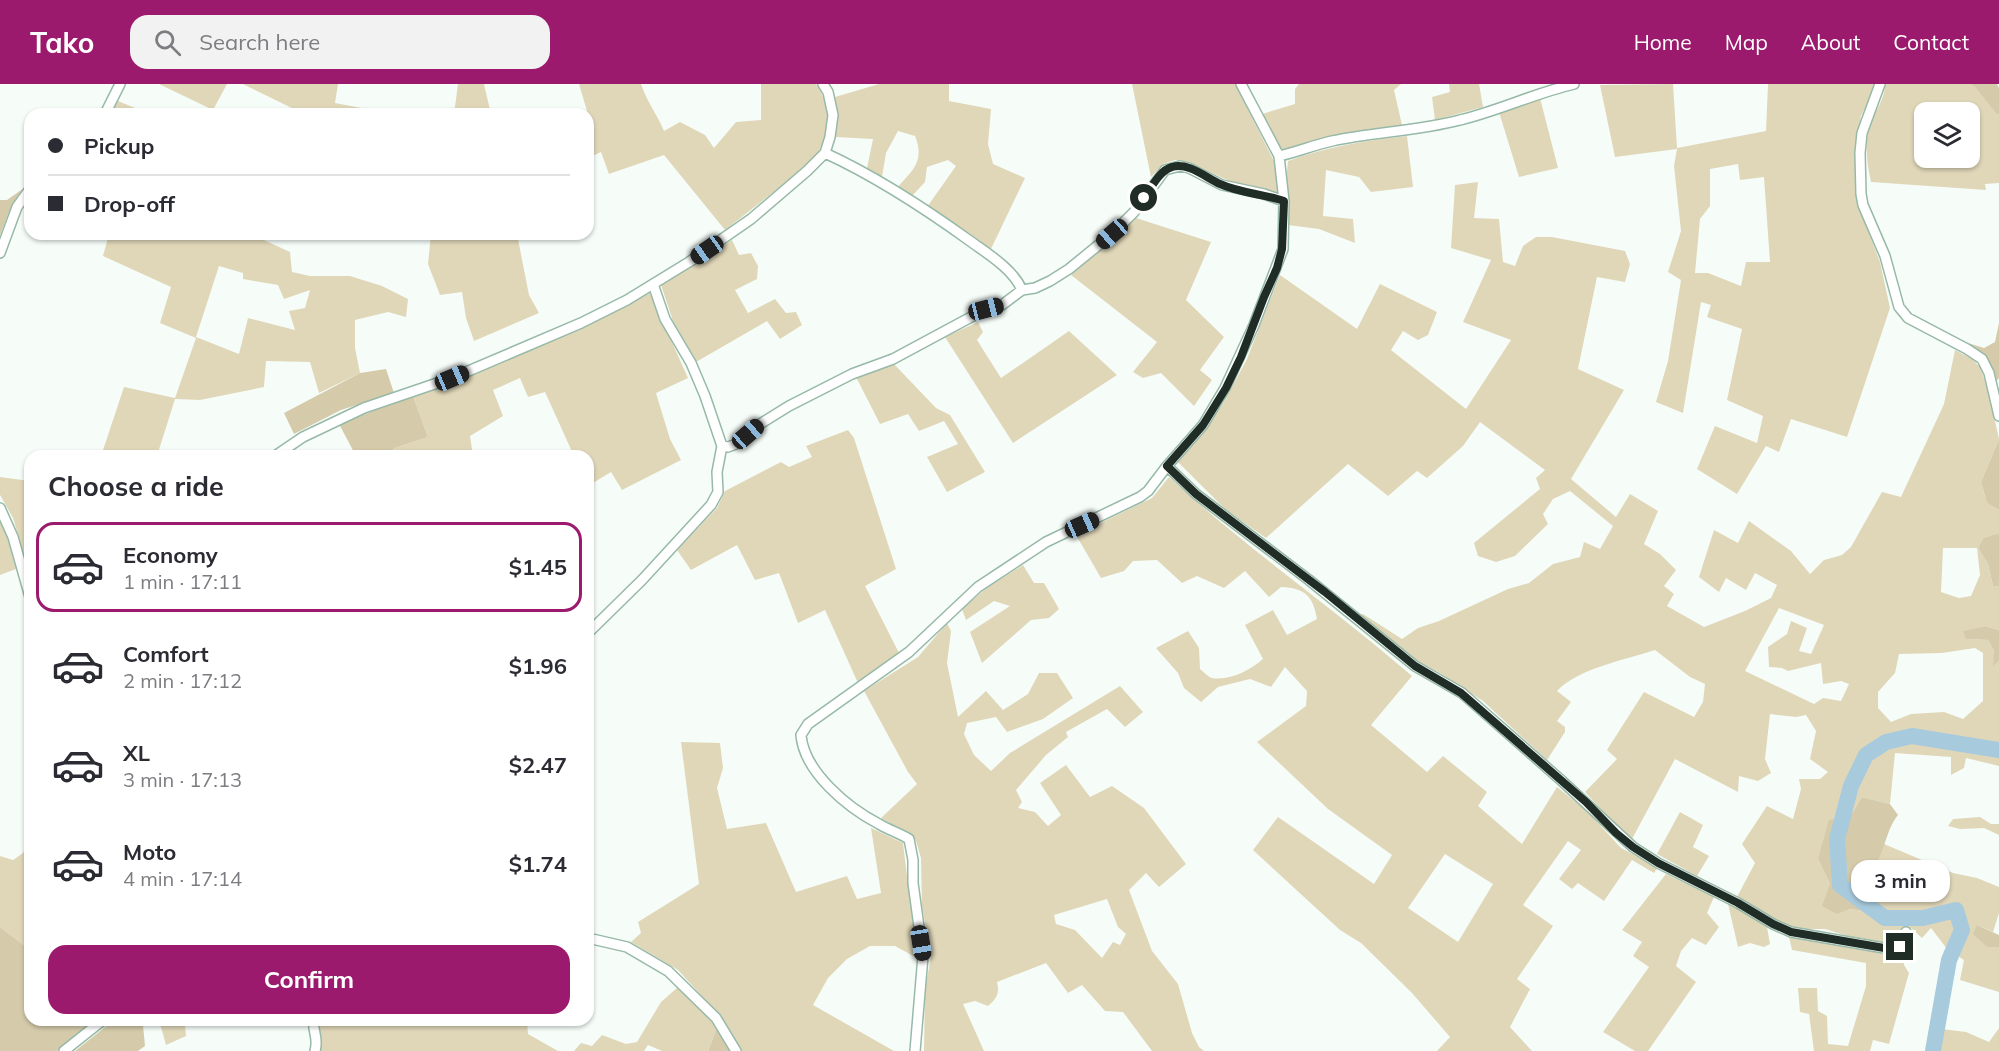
<!DOCTYPE html>
<meta charset="utf-8">
<style>
body{margin:0;font-family:Mulish,sans-serif;background:#f2f2f3;color:#2b2b33;height:100vh;display:flex;flex-direction:column;font-size:22px;white-space:nowrap}
*{box-sizing:border-box;margin:0}
p{font-size:20px;color:#7c7c81}
.icon{flex:none;width:33px;height:33px;fill:none;stroke:currentColor;stroke-width:2;stroke-linecap:round;stroke-linejoin:round}
.map{position:relative;flex:1;overflow:hidden}
.details{position:absolute;left:24px;top:366px;width:570px;height:576px;display:flex;flex-direction:column;background:#fff;border-radius:18px;box-shadow:0 2px 4px #0004}
.details>*{flex:none}
.hud{position:absolute;left:24px;top:24px;width:570px;height:132px;border-radius:18px;box-shadow:0 2px 4px #0004;display:grid;align-content:center;height:132px;padding:0 24px;background:#fff}
.tools{position:absolute;left:1914px;top:18px;display:grid;gap:12px}
.tools a{display:grid;place-items:center;width:66px;height:66px;border-radius:12px;background:#fff;box-shadow:0 2px 4px #0004;font-size:30px}
.end{position:absolute;width:27px;height:27px;margin:-14px;border:8px solid #202d26;background:#fff;box-shadow:0 0 0 3px #fff}
.from{border-radius:50%}
.bubble{position:absolute;height:42px;border-radius:18px;background:#fff;box-shadow:0 2px 4px #0004;font-size:20px;font-weight:700;line-height:42px;text-align:center}
.car{position:absolute;width:18px;height:36px;margin:-18px -9px;border-radius:8px;box-shadow:0 0 4px 2px #0007;background:linear-gradient(#222 24%,#8ab4d8 0 40%,#222 0 76%,#8ab4d8 0 86%,#222 0)}
.hud b{display:flex;align-items:center;gap:21px;height:57px;font-size:22px}
.hud b+b{border-top:2px solid #e1e1e2}
.hud i{width:15px;height:15px;background:#2b2b33}
ul{padding:0;list-style:none}
li{display:flex;align-items:center;gap:18px;height:90px;margin:0 12px 9px;padding:0 12px;border:3px solid transparent;border-radius:18px}
li div{flex:1}
li b{display:block;font-size:22px}
li em{font-style:normal;font-weight:700}
li.current{border-color:#9c1a6d}
li>.icon{width:54px;height:54px;stroke-width:1.5}
h2{padding:0 24px;font-size:27px;line-height:72px}
.button{display:flex;gap:12px;margin-top:auto;padding:12px 24px}
.button a{flex:1;height:69px;border-radius:18px;background:#9c1a6d;color:#fff;font-size:24px;font-weight:700;line-height:69px;text-align:center}
header{display:flex;align-items:center;gap:36px;box-sizing:border-box;height:84px;padding:0 30px;background:#9c1a6d;color:#fff}
header strong{font-size:28px}
nav{display:flex;gap:33px;margin-inline-start:auto;font-size:21px}
.search{width:420px;height:54px;background:#f2f2f3;display:flex;align-items:center;gap:15px;box-sizing:border-box;padding:0 21px;border-radius:18px;color:#7c7c81;font-size:22px}
.map>svg:first-child{display:block}
</style>
<header>
<strong>Tako</strong>
<div class="search"><svg class="icon" aria-label="search" viewBox="0 0 24 24"><circle cx="10" cy="10" r="6"/><path d="M15 15l6 6"/></svg>Search here</div>
<nav><a>Home</a><a>Map</a><a>About</a><a>Contact</a></nav>
</header>
<div class="map">
<svg width="1999" height="967" viewBox="0 0 1999 967">
<rect width="100%" height="100%" fill="#f6fdf9"/>
<path fill="#e0d7b9" fill-rule="evenodd" d="M159,0h68l-14,26z
M243,0h95l-3,19 59,11h-90z
M458,0h26l7,30h-37z
M579,0h62c6,18 16,30 23,47l16,-9 25,13 9,13 22,-26 25,-2v-36h55c13,19 17,45 4,65 -7,13 -22,23 -33,32 -21,17 -41,33 -62,49l-61,-75 -55,19 -8,-22 -13,6v-28l4,-2z
M879,0h70v17l42,8 -3,35 5,20 32,14 -35,73 -63,-44 29,-41 -8,-6 -21,7 -2,15 -13,14 -15,-8c16,-18 28,-27 18,-52l-17,-5 -12,22 -4,24 -15,-9 6,-29 -38,-2 3,-20 -3,-20z
M1132,0h103l43,85 3,28 -16,-8 -21,-1 -55,-26 -14,-2 -12,4 -12,13z
M1299,0h102l-7,6 8,35 -81,13 -16,9 -24,5 -19,-38 33,-10v-15z
M1449,0h30l4,23 -48,13 -3,-23 18,-5z
M1673,0l4,64 89,-17 2,-47h107v5l-14,27 -5,28v55l24,63 10,46 -43,129 -56,-18 -12,33 -13,-6 -29,48 -40,-25 18,-43 42,17 6,-27 -36,-16 15,-71 -35,-12 4,-12 -10,-3 -18,111 -27,-11 12,-41 13,-81 -13,-8 13,-41 -7,-65 3,-17 -62,8 -15,-72zM1738,80l2,16 24,-3 6,85h-24l-5,24 -33,-13h-13l5,-54 10,-13v-37z
M1885,0h84l5,2 23,27 2,1v69l-14,1 1,6 -115,-8c-4,-18 -7,-38 -1,-57 5,-14 15,-26 15,-41zM1924,28h46v46h-46z
M1540,14l18,70 -39,9 -20,-65z
M118,17l32,13h-39z
M1407,52l6,51 -42,5 -12,-15 -33,-7 -3,46 30,3 2,24 -36,-14 -31,-4 -2,-44 2,-20c38,-14 79,-21 119,-25z
M1478,98l-4,36 25,1 4,43 12,4 8,-20 13,-9h16l73,14 5,13 -5,18 -28,-5 -19,92 46,21 -53,89 45,38 14,-23 28,17 -14,33 16,10 16,16 -12,16 10,8 -7,12 37,21 41,-16 26,-13 6,-13 -22,-12 -9,17 -20,-12 -7,14 -20,-15 15,-47 24,13 11,-22 42,30 19,23 14,-14 18,-5 9,-8 31,-55 19,5 43,-93 11,-54 17,9 8,8 8,23 11,49 -18,43 6,21 12,7v23l-16,5 -5,10 10,16 5,22h6v44l-14,-4 -21,5 3,8 21,1 6,11v15l5,-5v105l-33,-8 -2,10 -13,7v-18l-56,-4 -5,51 -28,-7 -13,21 -31,41 12,25 19,25 16,2 3,-37 7,-6 9,-24 69,29 24,5 22,9v26l-6,19 -16,-7 10,22h12v45l-39,-12 4,-20 -17,-11 -16,-21 -9,10 -11,-10 -9,3v7l-8,5 -34,-3 -35,-11h-29l-15,-5 -44,-27 18,-34 -13,-19 25,-38 26,13 8,-30 -2,-10h21l8,-7 -18,-13 6,-28 -10,-16 -10,2 -26,-3 -5,45 6,14 -13,8 -19,-5 -1,16 -63,-33 -43,80 -10,-7 -37,-40 32,-33 -10,-9 37,-58 50,25 9,-15 2,-18 -15,-7 -35,-27c-30,10 -76,18 -98,41l14,11 -14,19 8,6v5l-18,28 -64,-59 -43,-28 -23,-12 -58,-46 4,-1 39,25 16,-11 21,-7 69,-32 21,-6 24,-19 27,-7 4,-15 16,7 13,-23 -43,-35 -17,8 -10,15 5,10 -33,32 -19,6 -18,-6 -4,-13 66,-54 -4,-11 9,-8 -65,-48 -17,24 -36,32 -10,-7 -29,25 -40,-32 -82,74 -40,-28 -48,-48 45,-58 24,-45 33,-84 77,54 23,-45 57,28 -9,23 -10,5 -15,-9 -12,19 75,59 45,-69 -48,-18 28,-62 -40,-12 4,-63zM1943,464h34l3,27 -9,21 -12,2 -18,-6zM1779,524l45,17 -13,29 -12,-3 8,-23 -16,-7 -4,13 -19,13 1,20 13,1 6,3 33,-8 2,21 18,-3 8,3 -8,17 -18,-3 -9,6 -69,-33zM1975,564l8,5v48l-20,18 -19,-7 -33,2 -20,8 -13,-14v-16l17,-19 4,-19 43,-1z
M1136,134l75,24 -25,58 38,37 -24,33 12,10 -18,26 -33,-33 -18,5 -10,-6 24,-30 -86,-67z
M109,150h142l39,18 2,20 18,4h40l32,10 26,13 -2,18 -18,-5 -33,8v28l5,25 -41,20 -9,-31 -44,-1 -2,26 -64,13 -25,-1 -18,57h-56l23,-69 51,11 21,-60 -36,-15 11,-36 -68,-31zM219,182l24,7v6l35,6 6,14 26,-9 -5,18 -16,3 6,19 -47,-12 -9,36 -43,-17z
M431,150h86l12,61 10,18 -65,28 -8,-23 -4,-26 -22,3 -12,-31z
M732,156l7,15 12,-2 7,13 -1,13 -22,11 13,23 27,-14 11,14 10,-1 6,13 -22,14 -13,-18 -71,41 -23,-41 -12,-36z
M650,209l38,85 -32,15 14,46 11,21 -59,30 -11,-18 -23,14v-30h-14l-29,-64 -17,5 -8,-19 -27,12 10,26 -33,20 3,20h-88l10,-8 33,-11 -15,-41 70,-26 96,-40z
M978,238l5,10 -6,8 24,38 68,-47 48,44 -104,68 -68,-106z
M893,279l43,45 14,7 35,57 -38,20 -20,-35 31,-13 -14,-23 -25,10 -11,-17 -28,10 -24,-47z
M848,346l6,8 42,131 -31,17 34,67 -41,30 -33,-73 -27,13 -19,-50 -24,7 -18,-35 -46,25 -14,-20 40,-42 8,-17 56,-29 8,5 23,-10 -6,-11z
M0,393l30,4v81l-3,2 -14,-46 -13,-23z
M1169,393c77,71 163,130 243,199l-41,49 56,47 16,-16 44,36 -9,14 44,38 35,-57 30,24 34,37 37,19 -4,6 -22,-13 -28,41 -26,-18 -6,6 -13,-10 22,-29 -13,-9 -45,64 30,21 -36,53 13,10 -20,38 22,24h-95l13,-14 -38,-44 -51,-50 -21,-13 -87,-80 25,-33 96,67 18,-29 -64,-46 -71,-67 49,-36 1,-15 -22,-24 -14,20 -21,-8 -32,8 -17,15 -17,-14 -6,-15 -22,-25 32,-17 11,17 1,21c4,3 8,8 12,9 18,3 38,-8 51,-19l-18,-34 28,-15 14,25 30,-16c-4,-23 -12,-31 -36,-32l-12,10 -24,-26 -21,17 -27,-12 -15,7 -25,-23 -24,1 -9,10 -23,7 -25,-43 76,-37zM1445,770l48,30 -35,58 -50,-34z
M0,436l4,6 12,43 -16,6z
M1023,481l11,18h10l15,26 -10,9 -18,2 -49,43 -12,-31 40,-26 -16,-5 -28,19 -4,-11 26,-22z
M947,539l4,8 -4,32 11,54 28,-26 17,19 25,-16 11,-21h18l16,25 -30,21 -36,13 -11,-15 -29,6 -3,11 10,21 17,16 19,-18 110,-67 23,26 -18,15 -18,-18 -41,23 2,5 -22,18 -30,35 6,12 -4,6 17,4 13,14 13,-11 -21,-32 26,-18 24,32 22,-11 32,22 42,56 -27,23 -13,-14 -17,17 23,61 26,33 14,49 7,14 5,4h-52l-29,-39 -18,-1 -23,-26 -14,8 -22,-30 -49,19c3,12 -1,17 -9,24l-13,-5 -12,3 21,47h-60l1,-62 6,-32 -9,-51 -1,-48 -5,-17 -13,-11 -22,-12 36,-34 -9,-12 -44,-81 54,-34zM1107,815l11,28 8,7 -6,11 -7,-3 -11,16 -27,-28 -19,-6 -2,-9z
M681,658l39,1 3,25 -6,20 10,41 39,-6 30,69 51,-16 10,23 24,-6 -10,-65 32,15 14,115 -22,-12h-25l-23,13 -19,19 -15,27 81,46h-155l-19,-35 -42,-46 -47,-28 10,-9 -3,-11 61,-38z
M1680,728l23,13 -10,22 16,9 -12,20 -40,-22z
M1980,733l11,7h8v11l-15,-7 -24,1 -12,-3 5,-7z
M30,756v110l-30,-23v-71l13,4 10,-7z
M1666,790l48,23 -7,16 12,14 -13,18 -14,-7 -11,13 -5,15 20,16 -48,69h-13l-32,-19 46,-65 -16,-11 9,-14 -20,-12z
M1728,820l13,6 26,17 3,17 -6,3 -14,-4 -12,4z
M1789,853l50,7 49,11h15l1,10 5,8 -20,71 -16,-4 -3,11h-56l-5,-37 -9,-2 -2,-24h19l1,23 9,5 1,28 20,2 18,-60v-23l-74,-13z
M678,903l39,40 -9,24h-46l-14,-6 -4,6h-70l7,-8 11,3 10,-11 24,9 11,-2 24,-40z
M159,936h37l-11,5 1,11 -20,9z
M318,936h209l1,14 30,17h-238c2,-11 -2,-20 -2,-31z
M1999,944v23h-61l4,-22 24,3 23,10z"/>
<path fill="#d5cbaa" d="M1969,0h28l2,4v26h-2l-23,-28z
M24,104l-15,24 -9,23v-35h7z
M1999,239v55l-4,5 -10,-26 -17,-14 16,5 11,-6z
M386,285l8,24 -53,17 -47,24 -10,-21 76,-40z
M413,312l15,41 -33,11 -10,8h-29l-17,-32z
M1999,355v71l-12,-7 -6,-21z
M1999,449v53h-6l-5,-22 -10,-16 5,-10z
M1985,542l14,4v31l-6,6 1,-16 -6,-11 -22,-1 -3,-8z
M1862,713l28,7 8,11c-14,17 -13,44 -30,59l-3,37 -16,-2 -12,5 -15,-8 8,-22 -12,-25 11,-39 20,-2z
M1977,841l22,10v12h-12l-14,-13z
M0,843l30,23v70h65l-38,31h-57z
M114,936h25l4,5 2,21 -7,5h-63z
M717,943l14,24h-23z"/>
<g fill="none" stroke-linecap="round" stroke-linejoin="round">
<path stroke="#a8cadd" stroke-width="16" d="M1933,967l16,-91 13,-30 -6,-20 -33,8h-38l-45,-33 -3,-46 14,-53 15,-31 20,-13 26,-6 87,14"/>
<defs>
<path id="street" d="M1880,0l-18,49 -2,20 1,41 2,11 22,51 14,51 9,11 59,31 15,10 7,14 10,43
M105,30l15,-30
M825,69c52,24 98,54 145,88 18,13 43,28 52,49
M1279,72c18,-4 35,-11 53,-15 42,-9 86,-10 128,-21 38,-9 75,-27 114,-36
M0,169l17,-46 13,-18
M722,362l6,1 8,-3 24,-20 29,-18 63,-32 41,-15 93,-50 16,-4 20,-15 13,-2 15,-7 19,-12 43,-35 22,-22 31,-42 15,-4 9,2 33,17 42,9 20,7
M275,372l28,-19 61,-29 88,-30 129,-55 46,-23 62,-38 62,-43 56,-48 18,-18 5,-16 3,-22 -5,-23 -5,-8
M1167,382l29,28 113,86 106,86 47,27 100,88 71,66 25,16 80,40 35,21 18,8 99,17c12,-1 15,-5 16,-17
M0,424l13,29 17,60
M588,549l54,-53 69,-75 7,-13 -1,-20 5,-26 -17,-50 -14,-33 -26,-44 -12,-35
M588,854l39,9 41,24 48,47 20,33
M314,936c-2,12 5,17 1,31
M64,967l39,-31
M915,967l8,-95 -10,-73v-23l-4,-21c-10,-6 -20,-9 -30,-15 -31,-16 -75,-52 -78,-89l7,-11 101,-72 69,-65 68,-45 94,-45 8,-6 19,-25 36,-41 22,-37 29,-63 29,-76 1,-48 -5,-45 -38,-72"/>
</defs>
<use href="#street" stroke="#97b9a7" stroke-width="12"/>
<use href="#street" stroke="#fff" stroke-width="9"/>
</g>
<g fill="none" stroke-linecap="round" stroke-linejoin="round">
<path stroke="#202d26" stroke-width="8" d="M1144,114c7,-10 16,-28 28,-31 17,-5 34,11 48,17 20,9 43,10 64,17l-2,48 -5,19 -13,29 -23,60 -15,31 -23,37 -36,41 29,28 129,98 90,74 46,27 125,109 30,31 17,14 25,16 80,40 35,21 18,8 99,17 10,-2"/>
</g>
</svg>
<div class="tools">
<a><svg class="icon" aria-label="layers" viewBox="0 0 24 24"><path d="M12 4l9 5-9 5-9-5zM3 14l9 5 9-5"/></svg></a>
</div>
<i class="end from" style="left:1144px;top:114px"></i>
<i class="end" style="left:1900px;top:863px"></i>
<div class="bubble" style="left:1851px;top:776px;width:99px">3 min</div>
<i class="car" style="left:1112px;top:150px;rotate:229deg"></i>
<i class="car" style="left:707px;top:166px;rotate:235deg"></i>
<i class="car" style="left:986px;top:225px;rotate:76deg"></i>
<i class="car" style="left:452px;top:294px;rotate:67deg"></i>
<i class="car" style="left:748px;top:350px;rotate:49deg"></i>
<i class="car" style="left:1082px;top:441px;rotate:66deg"></i>
<i class="car" style="left:921px;top:859px;rotate:171deg"></i>
<div class="hud">
<b><i class="from"></i>Pickup</b>
<b><i></i>Drop-off</b>
</div>
<section class="details">
<h2>Choose a ride</h2>
<ul>
<li class="current"><svg class="icon" aria-label="car" viewBox="0 0 24 24"><path d="M5 17H2v-5l4-1 3-4h7l3 4 3 1v5h-3M9 17h6M6 11h13"/><circle cx="7" cy="17" r="2"/><circle cx="17" cy="17" r="2"/></svg><div><b>Economy</b><p>1 min · 17:11</p></div><em>$1.45</em></li>
<li><svg class="icon" aria-label="car" viewBox="0 0 24 24"><path d="M5 17H2v-5l4-1 3-4h7l3 4 3 1v5h-3M9 17h6M6 11h13"/><circle cx="7" cy="17" r="2"/><circle cx="17" cy="17" r="2"/></svg><div><b>Comfort</b><p>2 min · 17:12</p></div><em>$1.96</em></li>
<li><svg class="icon" aria-label="car" viewBox="0 0 24 24"><path d="M5 17H2v-5l4-1 3-4h7l3 4 3 1v5h-3M9 17h6M6 11h13"/><circle cx="7" cy="17" r="2"/><circle cx="17" cy="17" r="2"/></svg><div><b>XL</b><p>3 min · 17:13</p></div><em>$2.47</em></li>
<li><svg class="icon" aria-label="car" viewBox="0 0 24 24"><path d="M5 17H2v-5l4-1 3-4h7l3 4 3 1v5h-3M9 17h6M6 11h13"/><circle cx="7" cy="17" r="2"/><circle cx="17" cy="17" r="2"/></svg><div><b>Moto</b><p>4 min · 17:14</p></div><em>$1.74</em></li>
</ul>
<div class="button"><a>Confirm</a></div>
</section>
</div>
